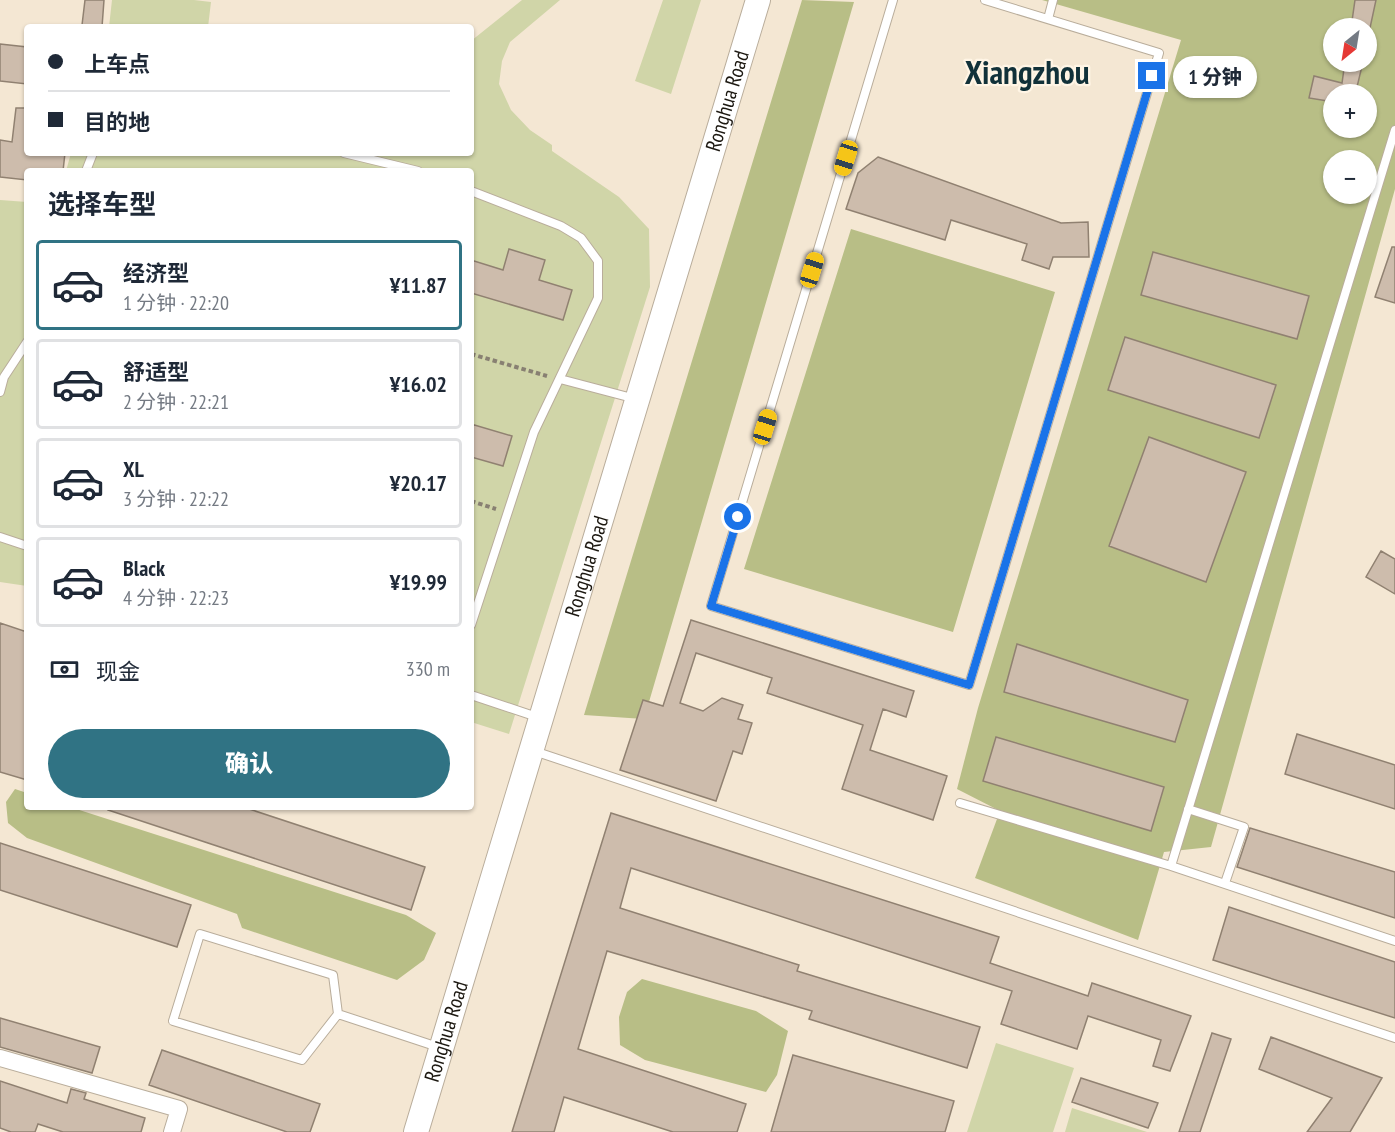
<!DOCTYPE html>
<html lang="zh">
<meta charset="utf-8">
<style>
body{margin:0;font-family:"PT Sans Narrow","Noto Sans SC",sans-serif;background:#f6f6f7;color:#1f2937;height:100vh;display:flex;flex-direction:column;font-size:22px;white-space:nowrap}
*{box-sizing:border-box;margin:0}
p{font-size:20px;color:#747a83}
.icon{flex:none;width:33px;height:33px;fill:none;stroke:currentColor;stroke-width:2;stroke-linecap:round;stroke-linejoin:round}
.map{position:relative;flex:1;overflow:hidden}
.sheet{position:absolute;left:24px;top:168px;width:450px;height:642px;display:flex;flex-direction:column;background:#fff;border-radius:6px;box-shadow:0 2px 4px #0004}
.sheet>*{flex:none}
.banner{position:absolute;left:24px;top:24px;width:450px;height:132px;border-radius:6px;box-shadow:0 2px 4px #0004;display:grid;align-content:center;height:132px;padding:0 24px;background:#fff}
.needle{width:39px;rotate:210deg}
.fabs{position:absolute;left:1323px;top:18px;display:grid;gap:12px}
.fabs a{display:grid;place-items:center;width:54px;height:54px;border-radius:50%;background:#fff;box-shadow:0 2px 4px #0004;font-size:30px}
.end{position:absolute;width:27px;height:27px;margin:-14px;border:8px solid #1a73e8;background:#fff;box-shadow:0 0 0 3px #fff}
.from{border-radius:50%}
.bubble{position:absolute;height:42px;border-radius:21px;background:#fff;box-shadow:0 2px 4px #0004;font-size:20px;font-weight:800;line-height:42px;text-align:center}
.car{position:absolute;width:18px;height:36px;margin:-18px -9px;border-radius:8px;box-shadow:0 0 4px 2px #0007;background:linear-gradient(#f5c518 24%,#345 0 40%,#f5c518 0 76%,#345 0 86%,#f5c518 0)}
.banner b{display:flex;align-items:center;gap:21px;height:57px;font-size:22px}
.banner b+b{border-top:2px solid #e0e1e3}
.banner i{width:15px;height:15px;background:#1f2937}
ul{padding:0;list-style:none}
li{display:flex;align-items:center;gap:18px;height:90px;margin:0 12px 9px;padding:0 12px;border:3px solid #e0e1e3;border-radius:6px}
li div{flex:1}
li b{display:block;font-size:22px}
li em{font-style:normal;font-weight:800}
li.on{border-color:#307384}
li>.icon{width:54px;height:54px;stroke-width:1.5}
h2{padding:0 24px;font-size:27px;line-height:72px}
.pay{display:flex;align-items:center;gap:15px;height:66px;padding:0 24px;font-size:22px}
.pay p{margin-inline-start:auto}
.primary-button{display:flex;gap:12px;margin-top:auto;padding:12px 24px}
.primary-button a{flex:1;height:69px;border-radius:36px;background:#307384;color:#fff;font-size:24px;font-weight:800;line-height:69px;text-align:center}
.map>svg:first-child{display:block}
</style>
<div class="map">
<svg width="1395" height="1132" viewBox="0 0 1395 1132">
<rect width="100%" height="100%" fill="#f4e7d3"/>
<path fill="#d0d5a8" d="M112,0h82l17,2 -3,25h-99z
M522,0h38l-50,42 -8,19 -3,23 12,26 19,20 22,15v6l67,46 30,32 1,58 -141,447 -38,-12v-551h-405l5,-18h400v-112z
M663,0h38l-30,94 -36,-13z
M0,200l27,2v384l-27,-4z
M996,1043l78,25 -21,64h-86z
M1072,1108l75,24h-82z"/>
<path fill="#b8be86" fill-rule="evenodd" d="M802,0l52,2 -210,717 -60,-4z
M1042,0h353v189l-184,658 -47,5 -26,88 -163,-62 25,-67 -43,-22 21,-81 203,-668zM1334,28h32v34h-32zM1334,94h32v34h-32zM1334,160h32v34h-32z
M851,229l204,63 -102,340 -209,-63z
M15,789l12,4v14h43l336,108 30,18 -12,27 -27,20 -155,-52 -5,-14 -210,-76 -19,-15 -2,-21z
M642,979l114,32 32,20 -11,44 -11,17 -121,-32 -25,-15 -1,-28 8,-25z"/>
<path fill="#cdbcac" stroke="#908171" stroke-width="1.5" d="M85,0h19l-2,27 -20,-2z
M1355,0h21l-6,28h-19z
M0,44l27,3v37l-27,-3z
M1345,62h18l-6,25 7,2 -1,5h-29v8l-25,-4 5,-22 28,7z
M16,108h11v45h38l-2,18h-36v9l-27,-3v-37l12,2z
M878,157l183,66 27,-1 1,35h-36l-4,12 -27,-9 5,-16 -76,-24 -6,20 -99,-31 12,-36z
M1392,247h3v56l-20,-6z
M509,249l36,11 -6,20 33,10 -9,30 -92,-27v-33l32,10z
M1153,252l156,44 -12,43 -156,-44z
M1125,337l151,48 -17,53 -151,-48z
M471,424l41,12 -9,30 -32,-9z
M1149,437l97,35 -40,110 -97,-36z
M1381,551l14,8v35l-29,-17z
M691,620l223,71 -8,26 -23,-8 -13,41 77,26 -14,44 -91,-31 21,-64 -96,-32 5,-15 -76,-25 -16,50 23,8 19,-13 21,7 -5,14 14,4 -10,31 -9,-3 -17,50 -96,-31 23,-70 20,6z
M0,623l27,9v148l-27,-8z
M1017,644l171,56 -13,42 -171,-50z
M1297,734l98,31v44l-110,-35z
M996,737l168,50 -13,44 -168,-50z
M109,807h134l182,60 -14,43 -303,-100z
M611,813l388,124 -9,26 98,33 4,-13 99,33 -21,55 -17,-5 8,-26 -73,-24 -11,33 -76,-25 11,-33 -381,-123 -11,40 179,57 -2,6 183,56 -13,41 -158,-49 3,-8 -205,-60 -29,98 168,55 -9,28h-64l-109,-35 -10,35h-42z
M1250,828l145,44v46l-158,-51z
M0,843l191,62 -14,42 -177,-57z
M1229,907l166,55v56l-182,-58z
M0,1018l100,29 -8,26 -92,-26z
M1212,1033l19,6 -31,93h-21z
M1271,1037l111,41 -32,54h-43l25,-34 -73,-29z
M162,1050l158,54 -10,28h-23l-138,-47z
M793,1055l161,46 -9,31h-174z
M1081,1078l77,25 -10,25 -76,-26z
M0,1081l67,22 4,-14 15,4 -2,6 61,19 -4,14h-78l-25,-8 -3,8h-24l-11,-4z"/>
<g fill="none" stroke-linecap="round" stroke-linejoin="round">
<defs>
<path id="service" d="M893,0l-182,606 258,79 190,-632 -174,-53
M1048,19l5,-19
M344,153l74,18
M86,171l7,-18
M471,191l90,35 20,12 17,23v37l-64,134 -63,193
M560,379l76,20
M0,392l4,-15 23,-35
M0,537l27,9
M471,695l69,23
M534,751l861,287
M960,803l211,63 224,75
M1188,809l56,18 -19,56
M1171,866l224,-736
M200,934l133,41 5,39 -36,46 -129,-39z
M338,1014l103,34"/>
<path id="minor" d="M0,1058l179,51 -7,23"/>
<g id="secondary">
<path id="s1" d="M416,1132l342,-1132"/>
</g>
</defs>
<use href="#service" stroke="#b9ad9b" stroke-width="10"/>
<use href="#minor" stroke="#b9ad9b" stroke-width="18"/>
<use href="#secondary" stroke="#b9ad9b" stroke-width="26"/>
<path stroke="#888072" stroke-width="4" stroke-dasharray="4.5 3" stroke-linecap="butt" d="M471,354l76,22
M471,501l25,8"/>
<use href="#service" stroke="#fff" stroke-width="8"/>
<use href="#minor" stroke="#fff" stroke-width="16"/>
<use href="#secondary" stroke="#fff" stroke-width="24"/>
</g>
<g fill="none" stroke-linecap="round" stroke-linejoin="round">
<path stroke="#1a73e8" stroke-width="8" d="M738,517l-27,89 258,79 183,-609"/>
</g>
<g text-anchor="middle" stroke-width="4.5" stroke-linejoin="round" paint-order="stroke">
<g font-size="21" fill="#1c1811" stroke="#fff5e5">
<text dy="7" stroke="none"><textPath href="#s1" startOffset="1077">Ronghua Road</textPath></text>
<text dy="7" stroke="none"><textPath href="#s1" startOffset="591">Ronghua Road</textPath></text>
<text dy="7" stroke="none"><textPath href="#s1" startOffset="105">Ronghua Road</textPath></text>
</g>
<g font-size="33" font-weight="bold" fill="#113139" stroke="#fff5e5">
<text x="1027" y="84">Xiangzhou</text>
</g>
</g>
</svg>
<div class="fabs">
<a><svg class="needle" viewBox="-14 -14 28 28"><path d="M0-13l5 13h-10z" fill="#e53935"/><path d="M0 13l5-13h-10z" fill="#747a83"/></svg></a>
<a>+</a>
<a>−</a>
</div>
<i class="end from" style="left:738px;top:517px"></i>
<i class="end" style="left:1152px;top:76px"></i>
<div class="bubble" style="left:1173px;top:56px;width:84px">1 分钟</div>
<i class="car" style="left:846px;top:158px;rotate:197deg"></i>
<i class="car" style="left:812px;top:270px;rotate:17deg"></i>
<i class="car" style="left:765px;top:427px;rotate:17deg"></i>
<div class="banner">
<b><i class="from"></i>上车点</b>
<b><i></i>目的地</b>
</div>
<section class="sheet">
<h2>选择车型</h2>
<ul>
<li class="on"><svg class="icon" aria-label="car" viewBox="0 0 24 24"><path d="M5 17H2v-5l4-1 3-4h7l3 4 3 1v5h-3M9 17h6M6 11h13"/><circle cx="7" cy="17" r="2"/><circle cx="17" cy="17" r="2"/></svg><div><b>经济型</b><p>1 分钟 · 22:20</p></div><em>¥11.87</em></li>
<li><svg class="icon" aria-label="car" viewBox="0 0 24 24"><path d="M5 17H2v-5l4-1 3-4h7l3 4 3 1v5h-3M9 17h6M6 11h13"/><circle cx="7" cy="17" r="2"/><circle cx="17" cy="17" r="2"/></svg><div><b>舒适型</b><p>2 分钟 · 22:21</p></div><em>¥16.02</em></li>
<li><svg class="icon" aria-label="car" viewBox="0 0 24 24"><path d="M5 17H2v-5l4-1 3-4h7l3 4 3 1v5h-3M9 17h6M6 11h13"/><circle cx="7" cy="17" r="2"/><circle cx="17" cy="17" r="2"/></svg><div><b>XL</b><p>3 分钟 · 22:22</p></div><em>¥20.17</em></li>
<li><svg class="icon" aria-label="car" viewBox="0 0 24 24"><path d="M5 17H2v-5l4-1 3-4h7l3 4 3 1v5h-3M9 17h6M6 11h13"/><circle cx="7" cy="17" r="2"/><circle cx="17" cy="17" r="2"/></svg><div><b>Black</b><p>4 分钟 · 22:23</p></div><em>¥19.99</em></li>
</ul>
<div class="pay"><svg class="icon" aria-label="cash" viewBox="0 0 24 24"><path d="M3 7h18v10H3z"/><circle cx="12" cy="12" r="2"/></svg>现金<p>330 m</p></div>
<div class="primary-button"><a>确认</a></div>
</section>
</div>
